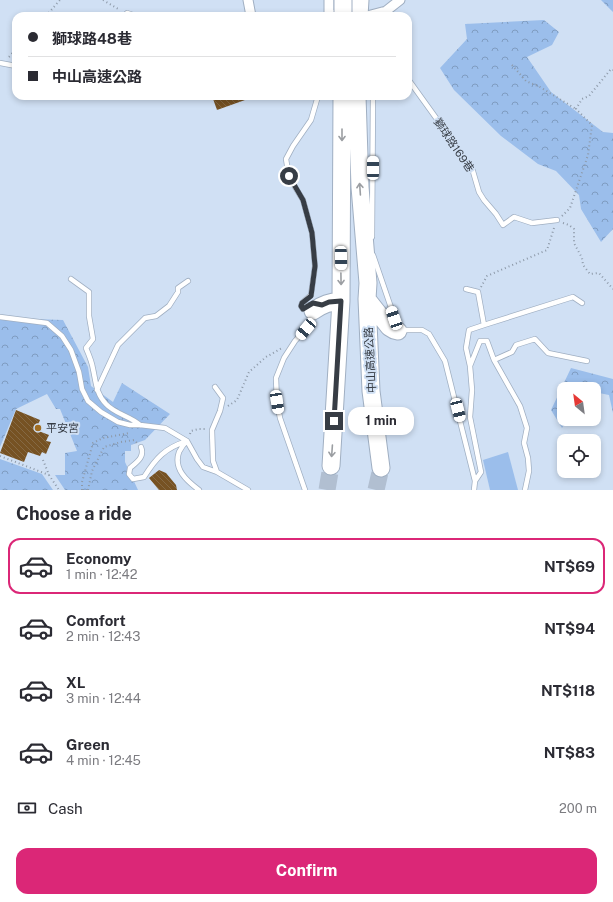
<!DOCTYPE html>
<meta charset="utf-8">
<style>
body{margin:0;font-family:"Public Sans","Noto Sans TC",sans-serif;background:#f7f7f7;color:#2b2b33;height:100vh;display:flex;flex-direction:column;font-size:15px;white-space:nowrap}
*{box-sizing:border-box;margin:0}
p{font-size:13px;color:#7c7c81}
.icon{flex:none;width:22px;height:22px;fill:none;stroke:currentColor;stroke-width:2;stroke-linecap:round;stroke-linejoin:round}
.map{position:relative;height:490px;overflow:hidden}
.drawer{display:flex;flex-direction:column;background:#fff;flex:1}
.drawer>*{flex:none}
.hud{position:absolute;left:12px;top:12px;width:400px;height:88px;border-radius:12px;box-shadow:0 2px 6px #0003;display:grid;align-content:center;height:88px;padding:0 16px;background:#fff}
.needle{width:26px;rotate:331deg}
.tools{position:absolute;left:557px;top:382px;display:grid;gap:8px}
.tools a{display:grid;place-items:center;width:44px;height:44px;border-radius:8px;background:#fff;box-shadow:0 2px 6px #0003;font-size:20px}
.end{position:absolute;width:18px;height:18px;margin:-9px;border:5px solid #373d45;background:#fff;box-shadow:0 0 0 2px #fff}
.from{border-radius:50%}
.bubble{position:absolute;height:28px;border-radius:12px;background:#fff;box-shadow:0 2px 6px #0003;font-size:13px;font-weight:700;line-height:28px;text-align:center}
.car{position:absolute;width:12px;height:24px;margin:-12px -6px;border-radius:5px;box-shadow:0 0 3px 1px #0007;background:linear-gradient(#fff 24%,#345 0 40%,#fff 0 76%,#345 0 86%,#fff 0)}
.hud b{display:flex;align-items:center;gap:14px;height:38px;font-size:15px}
.hud b+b{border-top:1px solid #e1e1e2}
.hud i{width:10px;height:10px;background:#2b2b33}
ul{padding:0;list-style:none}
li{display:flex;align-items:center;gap:12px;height:56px;margin:0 8px 6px;padding:0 8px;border:2px solid transparent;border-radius:12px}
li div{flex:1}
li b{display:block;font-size:15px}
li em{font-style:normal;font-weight:700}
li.active{border-color:#db2777}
li>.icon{width:36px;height:36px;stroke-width:1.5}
h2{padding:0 16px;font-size:18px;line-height:48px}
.pay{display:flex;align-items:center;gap:10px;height:44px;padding:0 16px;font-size:15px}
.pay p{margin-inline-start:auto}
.primary-button{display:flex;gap:8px;margin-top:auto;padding:8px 16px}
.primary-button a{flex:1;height:46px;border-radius:12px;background:#db2777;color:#fff;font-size:16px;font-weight:700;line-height:46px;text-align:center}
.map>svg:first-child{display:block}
</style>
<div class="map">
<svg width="613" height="490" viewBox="0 0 613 490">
<defs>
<pattern id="forest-crowns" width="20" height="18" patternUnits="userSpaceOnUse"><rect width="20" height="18" fill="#9bbeeb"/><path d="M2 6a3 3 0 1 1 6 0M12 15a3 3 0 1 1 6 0" fill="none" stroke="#7f9cc0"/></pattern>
<pattern id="building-back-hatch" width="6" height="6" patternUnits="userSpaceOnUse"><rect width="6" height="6" fill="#765223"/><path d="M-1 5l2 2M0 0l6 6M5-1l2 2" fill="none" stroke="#856944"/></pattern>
</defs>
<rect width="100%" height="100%" fill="#d0e0f4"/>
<path fill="url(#forest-crowns)" d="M601,0h12v12z
M544,20l15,12 -7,13 -25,12 24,35 52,40 10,1v96l-12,13 -20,-33 -2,-14 -23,-24 -18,-7 -37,-28 -47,-46 -14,-22 27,-29 -2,-15z
M0,318l63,2 25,47 3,19 22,16 9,-19 48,31 -25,26 -14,5v6h-6v11l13,28h-73l-10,-15h10v-22l12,-2 -17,-42h-4l-9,-15 -31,15 -16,38z
M571,368l42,11v34l-4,-18 -15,-3v-3h-30v30h4l-6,9 -11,-18z
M0,459l42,15 11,16h-53z"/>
<path fill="#9bbeeb" d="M508,452l10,38h-28l-7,-30z"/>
<path fill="url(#building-back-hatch)" d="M212,96h36l-3,4 -28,10z
M16,410l24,10 -4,10 13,5 -3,6 5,1 -5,12 -4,-2 -2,4 -12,-4 -4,10 -24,-9z
M159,470l7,3 10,12 1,5h-18l-10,-12z"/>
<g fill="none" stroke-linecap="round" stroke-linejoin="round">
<path stroke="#b1bfd1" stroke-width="17" stroke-dasharray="17 8" stroke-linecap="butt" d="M327,490l4,-24
M376,490l5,-22"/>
<defs>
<path id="lane" d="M124,16l3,-3 9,3
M0,63l16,3
M408,79l64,89 7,24 5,8 12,14 7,11 11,-8 18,6 25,-3
M198,96h1
M372,237l1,-141
M373,255l24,70
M71,279l18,13v24l4,23 -7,9c3,7 6,14 7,21 3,13 3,25 13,35 9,10 24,12 34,21
M466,289l12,3 6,33 -15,5 -3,18 4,18 2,24 -2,27 11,55 -6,9
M309,305l-6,4 -2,-3 1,-3 9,-8 4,-29 -3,-33 -9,-33 -14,-23 -3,-18 7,-13 18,-26 7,-24
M0,317l47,6 15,13 9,14 8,22 3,17 6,12 13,11 17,10 12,3h10l25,3 22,13 10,18 6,8 14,5 31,18
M484,325l89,-28 9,6
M400,330h22l7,4 16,27 30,120 -1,9
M494,360l18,-8 4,-7 19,-6 13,14 39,8
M470,366l10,-25h7l7,19 26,46 7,22 -3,15 4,15 1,13 -4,19
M215,387l8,11 -3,13 -8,19 1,31 4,11
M97,390l21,-45 27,-27 11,-2 13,-10 9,-14v-4l10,-7
M187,441c-3,3 -6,7 -8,11 -6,17 8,29 20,38
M141,447c4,10 -4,15 -11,21l-1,6 4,5 11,-2c12,-19 21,-29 43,-36
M305,490l-25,-72 -3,-16 -1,-24 8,-20 11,-17 11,-12 6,-14"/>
<path id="street" d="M248,0l3,16
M329,0v16
M329,14l16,1
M363,16l1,-16
M367,16l19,-5 14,-11"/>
<path id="highway" d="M355,0v16
M357,96l3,91 8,96 -1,16 4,92 10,77
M367,299l22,28 5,3 4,1
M313,311c10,-7 17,-9 28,-10
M331,466l10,-165 1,-205"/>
</defs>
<use href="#lane" stroke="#a0afc2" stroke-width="6"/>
<use href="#street" stroke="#a0afc2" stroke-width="11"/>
<use href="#highway" stroke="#a0afc2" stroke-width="19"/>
<path stroke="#8d99a8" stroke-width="2" stroke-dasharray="1 3" stroke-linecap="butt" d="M103,0l17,10
M46,16l14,-16
M9,57l7,-8
M512,65l14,16 14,6 36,22
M562,216l8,-8 18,-53 4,-30 -16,-16 6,-10 7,-3 22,-27 2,1
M563,223l6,2 5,4v14l8,15 1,7 7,9 9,-1 14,16
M481,287l6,-11 60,-26 7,-22
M228,406l9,-6 12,-28 17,-15 16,-9
M190,434l1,-3 8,-2h6
M0,456l49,19
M43,460l6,15 10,15
M82,490v-8l11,-39 10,-5 26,-5
M88,490l4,-19 12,-24 17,-5 13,-2 3,3"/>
<use href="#lane" stroke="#fff" stroke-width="4.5"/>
<use href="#street" stroke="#fff" stroke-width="9"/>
<use href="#highway" stroke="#fff" stroke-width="17"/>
<defs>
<path id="highway-bridge" d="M343,0v16"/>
</defs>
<use href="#highway-bridge" stroke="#a0afc2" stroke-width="19" stroke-linecap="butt"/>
<use href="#highway-bridge" stroke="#fff" stroke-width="17"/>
</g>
<defs><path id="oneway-shaft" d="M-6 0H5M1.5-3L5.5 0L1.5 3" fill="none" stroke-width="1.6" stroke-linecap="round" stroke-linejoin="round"/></defs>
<g stroke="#9b9ea2">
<use href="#oneway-shaft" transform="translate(342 135) rotate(90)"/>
<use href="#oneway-shaft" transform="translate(360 189) rotate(-94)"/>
<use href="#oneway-shaft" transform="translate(341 279) rotate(89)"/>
<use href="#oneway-shaft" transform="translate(332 451) rotate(94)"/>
</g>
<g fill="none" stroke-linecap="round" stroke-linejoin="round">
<path stroke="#373d45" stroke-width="5" d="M289,176l14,24 9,33 3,33 -4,30 -9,7 -1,3 2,3 10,-6 9,2 7,-3 12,-1 -7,120"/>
</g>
<circle fill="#a06d23" stroke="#d0e0f4" stroke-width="1.5" cx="38" cy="428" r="4"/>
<g text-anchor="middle" stroke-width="4" stroke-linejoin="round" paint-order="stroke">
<g font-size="11" fill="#373d45" stroke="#d0e0f4">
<text transform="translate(454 145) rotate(56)" y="4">獅球路169巷</text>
<text transform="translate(370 360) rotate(-93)" y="4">中山高速公路</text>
</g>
<g font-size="11" fill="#373d45" stroke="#d0e0f4" text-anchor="start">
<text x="46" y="432">平安宮</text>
</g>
</g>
</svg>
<div class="tools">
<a><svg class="needle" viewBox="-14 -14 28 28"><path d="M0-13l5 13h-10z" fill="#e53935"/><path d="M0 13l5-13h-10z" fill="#7c7c81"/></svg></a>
<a><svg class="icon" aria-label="locate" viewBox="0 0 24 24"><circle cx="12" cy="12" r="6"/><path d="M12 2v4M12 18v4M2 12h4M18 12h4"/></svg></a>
</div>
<i class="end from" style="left:289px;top:176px"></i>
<i class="end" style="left:334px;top:421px"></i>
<div class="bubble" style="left:348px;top:407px;width:66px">1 min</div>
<i class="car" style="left:373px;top:168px;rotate:0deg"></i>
<i class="car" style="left:341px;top:258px;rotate:179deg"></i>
<i class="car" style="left:394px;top:318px;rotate:341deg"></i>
<i class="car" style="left:306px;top:329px;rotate:220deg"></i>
<i class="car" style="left:277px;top:402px;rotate:171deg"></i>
<i class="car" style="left:458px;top:410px;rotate:166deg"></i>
<div class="hud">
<b><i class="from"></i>獅球路48巷</b>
<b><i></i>中山高速公路</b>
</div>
</div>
<section class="drawer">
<h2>Choose a ride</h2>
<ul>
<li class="active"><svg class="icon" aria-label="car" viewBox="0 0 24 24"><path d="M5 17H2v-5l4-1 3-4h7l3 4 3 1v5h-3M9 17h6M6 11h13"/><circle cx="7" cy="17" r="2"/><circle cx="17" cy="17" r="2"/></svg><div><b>Economy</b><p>1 min · 12:42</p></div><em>NT$69</em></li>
<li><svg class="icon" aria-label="car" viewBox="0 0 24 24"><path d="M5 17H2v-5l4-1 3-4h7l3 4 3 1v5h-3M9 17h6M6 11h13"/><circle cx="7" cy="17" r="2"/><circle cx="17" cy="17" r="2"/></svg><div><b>Comfort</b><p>2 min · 12:43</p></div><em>NT$94</em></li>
<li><svg class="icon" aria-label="car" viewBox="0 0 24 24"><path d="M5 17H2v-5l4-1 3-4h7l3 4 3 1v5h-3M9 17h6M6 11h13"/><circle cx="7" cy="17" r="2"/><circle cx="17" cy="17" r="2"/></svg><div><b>XL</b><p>3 min · 12:44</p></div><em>NT$118</em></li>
<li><svg class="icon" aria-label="car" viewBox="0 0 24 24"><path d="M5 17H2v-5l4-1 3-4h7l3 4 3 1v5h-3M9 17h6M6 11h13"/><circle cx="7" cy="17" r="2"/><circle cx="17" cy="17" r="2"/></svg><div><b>Green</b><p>4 min · 12:45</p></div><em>NT$83</em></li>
</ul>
<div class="pay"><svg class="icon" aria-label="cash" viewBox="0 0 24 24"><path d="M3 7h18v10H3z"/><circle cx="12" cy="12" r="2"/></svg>Cash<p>200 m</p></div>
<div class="primary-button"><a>Confirm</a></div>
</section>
